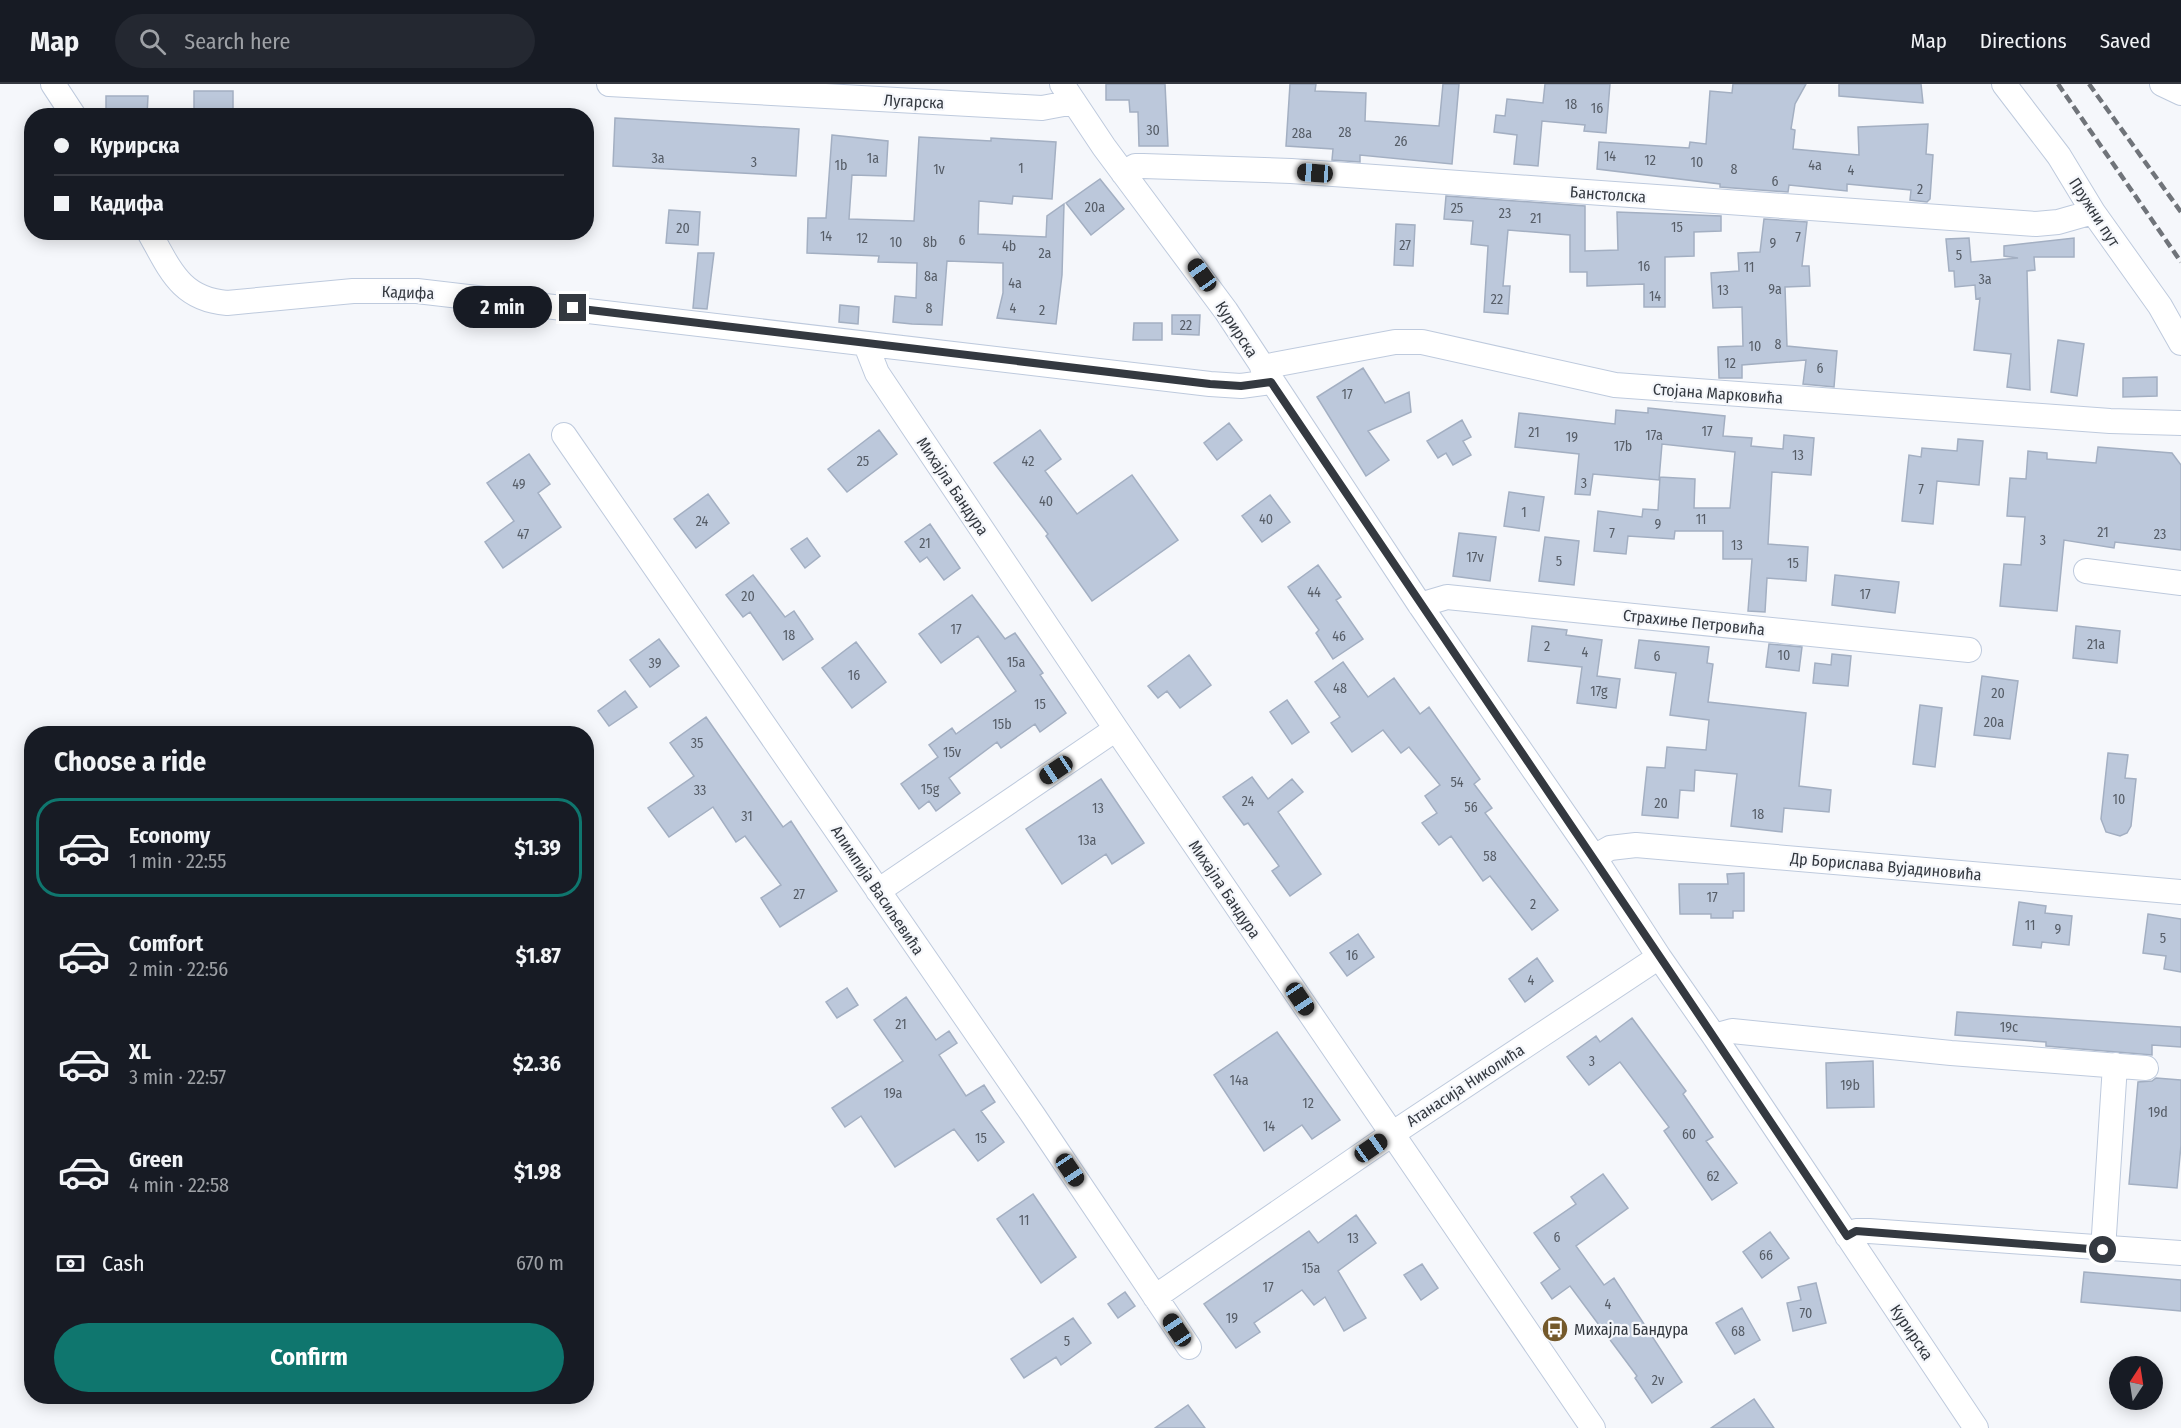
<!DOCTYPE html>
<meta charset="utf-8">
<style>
body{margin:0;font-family:"Fira Sans Condensed",sans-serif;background:#242831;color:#f1f3f6;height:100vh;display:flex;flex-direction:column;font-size:22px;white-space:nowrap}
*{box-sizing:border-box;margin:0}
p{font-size:20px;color:#9ea1a6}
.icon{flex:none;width:33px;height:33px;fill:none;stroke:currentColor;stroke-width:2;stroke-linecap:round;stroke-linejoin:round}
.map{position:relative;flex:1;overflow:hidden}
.sheet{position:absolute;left:24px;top:642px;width:570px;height:678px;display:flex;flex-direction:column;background:#171b24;border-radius:24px;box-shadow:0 3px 15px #0003}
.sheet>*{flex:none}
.banner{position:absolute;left:24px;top:24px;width:570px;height:132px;border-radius:24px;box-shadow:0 3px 15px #0003;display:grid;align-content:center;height:132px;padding:0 30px;background:#171b24}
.needle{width:39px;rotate:12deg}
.tools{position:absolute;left:2109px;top:1272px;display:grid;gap:12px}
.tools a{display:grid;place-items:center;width:54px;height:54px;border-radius:50%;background:#171b24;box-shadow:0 3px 15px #0003;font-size:30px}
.end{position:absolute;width:27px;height:27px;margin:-14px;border:8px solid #343940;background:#fff;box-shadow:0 0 0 3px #fff}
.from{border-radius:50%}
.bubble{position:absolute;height:42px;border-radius:21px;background:#171b24;box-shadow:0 3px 15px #0003;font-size:20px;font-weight:700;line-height:42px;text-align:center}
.car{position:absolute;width:18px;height:36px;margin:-18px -9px;border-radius:8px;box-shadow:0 0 4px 2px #0007;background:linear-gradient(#222 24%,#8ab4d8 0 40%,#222 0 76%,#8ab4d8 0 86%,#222 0)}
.banner b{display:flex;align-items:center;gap:21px;height:57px;font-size:22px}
.banner b+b{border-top:2px solid #363941}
.banner i{width:15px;height:15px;background:#f1f3f6}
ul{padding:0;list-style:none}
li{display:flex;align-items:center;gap:18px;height:99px;margin:0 12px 9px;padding:0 18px;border:3px solid transparent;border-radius:24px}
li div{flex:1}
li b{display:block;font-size:22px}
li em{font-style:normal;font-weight:700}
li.on{border-color:#0f766e}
li>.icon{width:54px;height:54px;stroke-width:1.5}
h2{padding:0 30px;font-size:27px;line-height:72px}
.pay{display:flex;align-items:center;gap:15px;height:66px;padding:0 30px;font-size:22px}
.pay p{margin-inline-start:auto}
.cta{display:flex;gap:12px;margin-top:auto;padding:12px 30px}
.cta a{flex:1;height:69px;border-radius:36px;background:#0f766e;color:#fff;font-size:24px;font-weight:700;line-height:69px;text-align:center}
header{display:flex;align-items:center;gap:36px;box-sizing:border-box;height:84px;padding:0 30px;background:#171b24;border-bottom:2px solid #363941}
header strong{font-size:28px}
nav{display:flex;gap:33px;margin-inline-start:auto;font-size:21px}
.search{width:420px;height:54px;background:#242831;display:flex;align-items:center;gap:15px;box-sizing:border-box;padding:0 21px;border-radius:33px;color:#9ea1a6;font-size:22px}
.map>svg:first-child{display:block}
</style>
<header>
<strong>Map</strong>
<div class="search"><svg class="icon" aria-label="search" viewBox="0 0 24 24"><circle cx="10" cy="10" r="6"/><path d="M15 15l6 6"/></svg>Search here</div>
<nav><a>Map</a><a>Directions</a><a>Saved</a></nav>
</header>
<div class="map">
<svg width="2181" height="1344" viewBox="0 0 2181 1344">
<rect width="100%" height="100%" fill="#f5f7fb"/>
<path fill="#bcc8db" stroke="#a3afc2" stroke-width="1.5" d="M1106,0h59l3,62h-29l-1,-34h-8l-1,-12h-23z
M1290,0h26l-1,7 51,2 -1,28 74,5 4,-42h16l-7,80 -92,-9v7l-28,-2 1,-11 -47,-3z
M1545,0h65l-4,49 -22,-2 1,-6 -43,-4 -4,45 -24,-2 3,-29 -23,-3 2,-17 9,1 2,-17 36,4z
M1733,0h73l-11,20 -4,25 4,1 -2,19 66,6 -1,-28 70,-3 -2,30 7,1 -3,44 -3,3 -17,-2 1,-10 -43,-4 -21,-2v7l-58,-6 -1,7 -68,-5v-3l-123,-15 2,-27 90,6 1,-6 16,2 4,-53 22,2z
M1839,0h82l2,19 -84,-7z
M194,7h39v25h-39z
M106,12h42l-1,20h-41z
M615,34l184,11 -3,47 -183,-10z
M832,51l56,6 -2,35 -34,-1 -3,44 65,2 5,-84 72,4v-3l65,4 -4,57 -39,-3 -1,8 -33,-3 -1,33 68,3 1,-21 17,-12 -2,71 -6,49 -59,-6 6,-25v-30l-56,-2 -5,64 -30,-1 -19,-2 2,-26 21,2 1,-35 -39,-1 1,-6 -72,-3 1,-35h18z
M1100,95l24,30 -33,26 -25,-32z
M1446,112l139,10v45l33,-1 -1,-38 104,4v15l-27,1v24l-29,1v50h-21v-23l-57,2v-14h-17v-37l-62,-5 -5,56h7l-2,28 -24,-2 4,-66 -17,-2 2,-23 -29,-2z
M669,126l31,2 -2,33 -32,-2z
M1764,135l43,3 -5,44h7l1,20 -25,1 2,59 50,5 -3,36 -31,-3 3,-24 -64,5v13h-23l-1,-31 25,-1 -1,-39 -29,1 -2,-35 28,-2 -1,-18 22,-1z
M1396,140l19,1 -2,41 -19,-1z
M1969,154l2,24 47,-4 -14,-2v-10l70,-8v19h-40l1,13 -8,1 3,119 -23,-3 4,-33 -37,-4 6,-52 -4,1 -1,-14 -20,2 -1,-16h-5l-3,-32z
M698,169h16l-7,56 -14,-1z
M840,221l19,2 -1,17 -19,-2z
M1172,231h28l-1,20 -27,-1z
M1134,239h28v17h-29z
M2058,256l26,4 -7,52 -26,-4z
M1363,284l22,35 24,-11 2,20 -43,19 21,29 -23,16 -49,-79z
M2157,293v19l-34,1v-19z
M1648,324l77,8 -2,20 29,2 -1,8 32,3 1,-14 30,3 -3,37 -39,-3 -4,72 40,3 -2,34 -39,-3 -2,34 -17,-1 4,-52h-29v-28h-48l-1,8 -46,-3 -2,18 -32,-3 4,-40 44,6 1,-8 15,1 2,-33 35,2 -1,29h36l5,-56 -73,-8 -3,36 -66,-6 -3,21 -15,-1 4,-40 -64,-7 4,-34 96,11 1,-14 32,3z
M1462,336l9,17 -8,4 8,14 -18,10 -7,-12 -8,5 -11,-17z
M1229,339l13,17 -25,20 -13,-17z
M879,346l18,24 -50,38 -19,-23z
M1040,346l21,29 -16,12 32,43 55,-39 46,65 -86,61 -46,-65 2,-2 -54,-71z
M1958,355l25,2 -4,44 -42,-4 -4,43 -31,-3 7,-66 12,2 1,-9 35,3z
M2098,363l74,6 9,12v85l-66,-8 -1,6 -50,-8 -7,71 -57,-5 4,-42 17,1 4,-48 -18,-1 3,-38 16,1 2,-28 19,2v6l49,4z
M529,370l21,30 -12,9 23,34 -58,41 -18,-26 29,-21 -27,-38z
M1509,408l35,5 -5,34 -35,-5z
M708,410l21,29 -33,25 -22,-29z
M1270,411l20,27 -28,20 -20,-26z
M930,440l30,44 -16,12 -17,-23 -7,5 -15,-20z
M1459,449l37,4 -6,44 -37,-5z
M1545,453l34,4 -5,44 -35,-4z
M807,454l13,18 -15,12 -14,-19z
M1318,481l23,32 -5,3 27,39 -30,20 -17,-26 3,-3 -31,-43z
M753,491l32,42 9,-6 19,28 -30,21 -33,-48 -7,5 -17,-22z
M1835,491l64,7 -4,31 -63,-8z
M972,511l33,44 10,-6 28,40 -3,2 26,38 -26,19 -5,-8 -34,24 -4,-6 -48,36 11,15 -24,18 -7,-10 -10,8 -18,-25 37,-27 -9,-12 23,-17 4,6 60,-43 -38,-55 -37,27 -22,-29z
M1532,542l35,4 -1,5 36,5 -5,36 23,3 -4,29 -39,-5 5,-36 -54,-6z
M2076,542l44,5 -3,32 -44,-5z
M659,555l20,27 -29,21 -20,-27z
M1639,556l70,7 -2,16 6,1 -5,38 98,11 -7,73 32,4 -2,22 -45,-4 -2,24 -51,-6 6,-52 -42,-4 -1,21 -14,-1 -2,28 -36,-3 5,-48 18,1 2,-21 39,3 3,-30 -39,-5 6,-42 -41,-5z
M856,558l30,40 -34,26 -30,-40z
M1769,560l33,3 -3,24 -33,-4z
M1832,570l19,2 -3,30 -35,-3 2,-20 16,2z
M1189,571l22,30 -31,23 -13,-17 -9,7 -10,-12z
M1343,578l25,35 26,-19 26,36 9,-7 51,72 -6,5 18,24 -7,5 73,97 -26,20 -42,-54 -7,5 -32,-45 -12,9 -17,-22 15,-10 -12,-17 15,-11 -31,-38 -8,6 -18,-23 -31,22 -21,-29 9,-6 -25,-35z
M1982,592l36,5 -8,58 -36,-4z
M625,607l12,16 -28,19 -11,-15z
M1287,616l22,32 -17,12 -22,-32z
M1920,621l22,3 -7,59 -22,-3z
M706,633l77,110 8,-6 46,70 -57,36 -19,-29 20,-13 -36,-49 -9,6 -23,-35 -44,30 -21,-29 46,-32 -24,-33z
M2108,669l20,2 -3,23 11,1 -5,47 -4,7 -7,3 -14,-4 -5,-13z
M1252,693l16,22 24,-20 11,13 -25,20 43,62 -31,22 -18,-25 7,-5 -31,-43 -4,2 -21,-28z
M1101,695l43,64 -32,21 -6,-10 -44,30 -36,-55z
M1744,789v38h-11v7h-22v-4h-31l-1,-30h49l-1,-10z
M2019,818l27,4 -1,7 27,3 -3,29 -27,-3 -1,6 -28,-3z
M2148,830l33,5v53l-17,-3 2,-13 -23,-3z
M1358,850l16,23 -27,19 -17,-23z
M1537,874l16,23 -28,21 -16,-23z
M847,904l11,17 -21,13 -11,-16z
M906,913l30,43 13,-9 8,12 -18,12 27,41 18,-11 11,17 -14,9 23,31 -26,19 -24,-32 -59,38 -34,-51 -16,11 -13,-19 71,-47 -29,-41z
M1957,928l224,15v20l-29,-2v10l-106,-9v-4l-91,-7z
M1632,934l54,73 -3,3 30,43 -7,4 31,42 -25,17 -48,-69 5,-4 -49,-65 -31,23 -22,-28 29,-21 4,6z
M1277,948l63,88 -28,19 -10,-14 -38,26 -50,-76z
M1873,977l1,46 -47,1 -1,-45z
M2156,994l25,2v65l-4,43 -48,-4 9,-102 14,-1z
M1603,1090l25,34 -52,38 28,39 10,-7 68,104 -30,21 -17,-25 2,-2 -67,-90 -18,13 -11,-16 19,-14 -26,-36 42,-29 -5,-7z
M1033,1110l43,63 -35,26 -44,-64z
M1356,1131l20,28 -38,28 28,47 -22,13 -19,-34 -11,8 -12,-15 -48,33 6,9 -24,16 -32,-44 105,-73 9,12z
M1770,1148l19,26 -27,20 -19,-26z
M1422,1180l16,24 -17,12 -17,-25z
M2084,1188l97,8v31l-100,-9z
M1816,1199l10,40 -33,8 -6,-28 14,-3 -3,-13z
M1125,1208l10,14 -17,12 -10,-14z
M1742,1224l18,32 -25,14 -19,-31z
M1073,1234l18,25 -30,22 -5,-8 -32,21 -13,-19z
M1754,1315l20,29h-63z
M1188,1321l17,23h-50z"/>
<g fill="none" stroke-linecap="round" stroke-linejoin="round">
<defs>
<path id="minor" d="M53,0l21,32
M609,0l433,24 32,-6
M1062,0l42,63 122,164 194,294 174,252 65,100 55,79 262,392
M2004,0l55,72 34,56 67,94 21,37
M2162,0l19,9
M1123,89l12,-7h8l148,5 745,53 22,-2 35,-10
M149,148c21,37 31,67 78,71l126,-12h64l793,93 31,2 30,-4
M866,261l11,28 239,356 477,699
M1262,283l133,-25h27l193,43 495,36 71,2
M564,351l469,680 156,232
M2086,487l95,12
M1420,521l27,-8 522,53
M1594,773l16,-9 26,-3 545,47
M878,807l238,-162
M1714,952l18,-5 219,22 195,15
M1847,1152l9,-5h13l312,22
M2103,1166l12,-185
M1155,1213l237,-163 267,-177"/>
</defs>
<use href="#minor" stroke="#becadd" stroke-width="26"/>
<use href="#minor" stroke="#fff" stroke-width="24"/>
<path stroke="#70747a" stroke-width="4.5" stroke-dasharray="9 4.5" stroke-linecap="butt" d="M2058,0l123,178
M2089,0l92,128"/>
</g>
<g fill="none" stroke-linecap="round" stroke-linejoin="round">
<path stroke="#343940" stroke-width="8" d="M573,224l637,76 31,2 30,-4c192,285 386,568 576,854l9,-5 247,19"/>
</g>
<defs>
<symbol id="bus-disc" viewBox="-11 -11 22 22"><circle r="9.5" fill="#74592b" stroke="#f5f7fb"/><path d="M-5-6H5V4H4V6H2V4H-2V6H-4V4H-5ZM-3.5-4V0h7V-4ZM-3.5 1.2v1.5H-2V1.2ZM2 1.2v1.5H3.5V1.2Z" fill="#fff"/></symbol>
</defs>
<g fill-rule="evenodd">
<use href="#bus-disc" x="1540" y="1230" width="30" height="30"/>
</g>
<g text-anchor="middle" stroke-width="4.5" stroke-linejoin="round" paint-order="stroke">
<g font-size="14" fill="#565d67">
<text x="1571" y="25">18</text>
<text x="1597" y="29">16</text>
<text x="1153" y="51">30</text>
<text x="1345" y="53">28</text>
<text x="1302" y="54">28a</text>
<text x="1401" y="62">26</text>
<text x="1610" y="77">14</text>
<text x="658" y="79">3a</text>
<text x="873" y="79">1a</text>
<text x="1650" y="81">12</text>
<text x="754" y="83">3</text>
<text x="1697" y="83">10</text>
<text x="841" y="86">1b</text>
<text x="1815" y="86">4a</text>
<text x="1021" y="89">1</text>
<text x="939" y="90">1v</text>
<text x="1734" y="90">8</text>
<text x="1851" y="91">4</text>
<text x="1775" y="102">6</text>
<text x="1920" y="110">2</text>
<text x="1095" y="128">20a</text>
<text x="1457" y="129">25</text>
<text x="1505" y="134">23</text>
<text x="1536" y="139">21</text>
<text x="1677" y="148">15</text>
<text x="683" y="149">20</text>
<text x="826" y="157">14</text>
<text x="1798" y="158">7</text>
<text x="862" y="159">12</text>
<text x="962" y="161">6</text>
<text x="896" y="163">10</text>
<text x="930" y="163">8b</text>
<text x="1773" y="164">9</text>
<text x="1405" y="166">27</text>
<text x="1009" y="167">4b</text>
<text x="1045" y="174">2a</text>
<text x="1959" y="176">5</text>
<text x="1644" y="187">16</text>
<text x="1749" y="188">11</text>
<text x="931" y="197">8a</text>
<text x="1985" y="200">3a</text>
<text x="1015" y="204">4a</text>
<text x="1775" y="210">9a</text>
<text x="1723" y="211">13</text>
<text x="1655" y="217">14</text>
<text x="1497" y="220">22</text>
<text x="929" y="229">8</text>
<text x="1013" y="229">4</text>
<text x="1042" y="231">2</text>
<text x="1186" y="246">22</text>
<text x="1778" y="265">8</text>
<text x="1755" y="267">10</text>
<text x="1730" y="284">12</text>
<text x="1820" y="289">6</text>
<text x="1347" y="315">17</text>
<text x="1707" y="352">17</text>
<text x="1534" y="353">21</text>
<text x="1654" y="356">17a</text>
<text x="1572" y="358">19</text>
<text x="1623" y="367">17b</text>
<text x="1798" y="376">13</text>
<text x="863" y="382">25</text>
<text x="1028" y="382">42</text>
<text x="1584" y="404">3</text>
<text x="519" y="405">49</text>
<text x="1921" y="410">7</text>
<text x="1046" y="422">40</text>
<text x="1524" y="433">1</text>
<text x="1266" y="440">40</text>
<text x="1701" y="440">11</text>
<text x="702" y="442">24</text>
<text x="1658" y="445">9</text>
<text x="2103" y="453">21</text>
<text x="1612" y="454">7</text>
<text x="523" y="455">47</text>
<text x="2160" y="455">23</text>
<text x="2043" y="461">3</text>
<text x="925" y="464">21</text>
<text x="1737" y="466">13</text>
<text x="1475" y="478">17v</text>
<text x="1559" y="482">5</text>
<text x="1793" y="484">15</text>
<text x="1314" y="513">44</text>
<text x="1865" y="515">17</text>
<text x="748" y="517">20</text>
<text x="956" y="550">17</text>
<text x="789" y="556">18</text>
<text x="1339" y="557">46</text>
<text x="2096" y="565">21a</text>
<text x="1547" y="567">2</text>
<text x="1585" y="573">4</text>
<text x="1784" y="576">10</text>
<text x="1657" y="577">6</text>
<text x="1016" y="583">15a</text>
<text x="655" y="584">39</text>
<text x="854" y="596">16</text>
<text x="1340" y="609">48</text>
<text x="1599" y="612">17g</text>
<text x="1998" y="614">20</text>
<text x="1040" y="625">15</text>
<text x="1994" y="643">20a</text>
<text x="1002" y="645">15b</text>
<text x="697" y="664">35</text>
<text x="952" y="673">15v</text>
<text x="1457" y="703">54</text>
<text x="930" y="710">15g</text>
<text x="700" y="711">33</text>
<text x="2119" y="720">10</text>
<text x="1248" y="722">24</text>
<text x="1661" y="724">20</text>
<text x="1471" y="728">56</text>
<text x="1098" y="729">13</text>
<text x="1758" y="735">18</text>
<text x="747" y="737">31</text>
<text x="1087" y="761">13a</text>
<text x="1490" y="777">58</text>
<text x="799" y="815">27</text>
<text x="1712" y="818">17</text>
<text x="1533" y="825">2</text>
<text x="2030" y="846">11</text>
<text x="2058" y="850">9</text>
<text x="2163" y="859">5</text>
<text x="1352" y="876">16</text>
<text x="1531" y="901">4</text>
<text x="901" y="945">21</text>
<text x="2009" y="948">19c</text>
<text x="1592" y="982">3</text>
<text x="1239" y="1001">14a</text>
<text x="1850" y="1006">19b</text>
<text x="893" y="1014">19a</text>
<text x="1308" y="1024">12</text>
<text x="2158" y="1033">19d</text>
<text x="1269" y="1047">14</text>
<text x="1689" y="1055">60</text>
<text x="981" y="1059">15</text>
<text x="1713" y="1097">62</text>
<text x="1024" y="1141">11</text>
<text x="1557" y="1158">6</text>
<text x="1353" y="1159">13</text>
<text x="1766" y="1176">66</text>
<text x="1311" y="1189">15a</text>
<text x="1268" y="1208">17</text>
<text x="1608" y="1225">4</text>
<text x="1806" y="1234">70</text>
<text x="1232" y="1239">19</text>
<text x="1738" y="1252">68</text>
<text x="1067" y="1262">5</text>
<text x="1658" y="1301">2v</text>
</g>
<g font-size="16" fill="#343940" stroke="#f5f7fb">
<text transform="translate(914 17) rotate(3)" y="6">Лугарска</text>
<text transform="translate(1608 110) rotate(4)" y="6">Банстолска</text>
<text transform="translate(2095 128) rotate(57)" y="6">Пружни пут</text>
<text transform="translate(408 208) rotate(2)" y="6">Кадифа</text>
<text transform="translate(1237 245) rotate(57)" y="6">Курирска</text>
<text transform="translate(1718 309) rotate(4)" y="6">Стојана Марковића</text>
<text transform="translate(953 402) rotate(56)" y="6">Михајла Бандура</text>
<text transform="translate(1694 538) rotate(6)" y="6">Страхиње Петровића</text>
<text transform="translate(1886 782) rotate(5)" y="6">Др Борислава Вујадиновића</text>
<text transform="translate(1225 805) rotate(56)" y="6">Михајла Бандура</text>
<text transform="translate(878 806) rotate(56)" y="6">Алимпија Васиљевића</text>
<text transform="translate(1465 1001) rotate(-33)" y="6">Атанасија Николића</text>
<text transform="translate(1912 1248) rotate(56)" y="6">Курирска</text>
</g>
<g font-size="16" fill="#343940" stroke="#f5f7fb" text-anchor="start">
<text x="1574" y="1251">Михајла Бандура</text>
</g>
</g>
</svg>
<div class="tools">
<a><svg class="needle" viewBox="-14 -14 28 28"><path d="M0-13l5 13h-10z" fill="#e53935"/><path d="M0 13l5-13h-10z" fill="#9ea1a6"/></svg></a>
</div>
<i class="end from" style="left:2103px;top:1166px"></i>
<i class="end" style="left:573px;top:224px"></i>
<div class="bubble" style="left:453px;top:202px;width:99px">2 min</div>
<i class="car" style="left:1315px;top:89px;rotate:274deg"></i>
<i class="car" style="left:1202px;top:191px;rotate:325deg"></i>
<i class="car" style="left:1056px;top:686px;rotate:236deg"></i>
<i class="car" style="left:1300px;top:915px;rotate:146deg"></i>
<i class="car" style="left:1371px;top:1064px;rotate:55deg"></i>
<i class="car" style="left:1070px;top:1086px;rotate:146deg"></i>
<i class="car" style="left:1177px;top:1246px;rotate:326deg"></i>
<div class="banner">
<b><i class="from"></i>Курирска</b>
<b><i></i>Кадифа</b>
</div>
<section class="sheet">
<h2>Choose a ride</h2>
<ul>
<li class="on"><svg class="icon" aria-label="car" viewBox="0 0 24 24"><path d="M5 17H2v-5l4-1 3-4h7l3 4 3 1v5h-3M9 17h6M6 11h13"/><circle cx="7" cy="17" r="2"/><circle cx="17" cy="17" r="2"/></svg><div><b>Economy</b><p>1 min · 22:55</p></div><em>$1.39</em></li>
<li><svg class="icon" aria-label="car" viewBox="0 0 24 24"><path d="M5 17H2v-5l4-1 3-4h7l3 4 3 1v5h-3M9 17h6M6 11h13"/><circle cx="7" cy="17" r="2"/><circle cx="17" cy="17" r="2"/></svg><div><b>Comfort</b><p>2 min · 22:56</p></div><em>$1.87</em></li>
<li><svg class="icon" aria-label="car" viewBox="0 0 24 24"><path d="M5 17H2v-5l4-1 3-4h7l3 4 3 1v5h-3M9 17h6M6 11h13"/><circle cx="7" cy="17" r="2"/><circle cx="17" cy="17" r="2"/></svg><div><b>XL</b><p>3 min · 22:57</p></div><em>$2.36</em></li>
<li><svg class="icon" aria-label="car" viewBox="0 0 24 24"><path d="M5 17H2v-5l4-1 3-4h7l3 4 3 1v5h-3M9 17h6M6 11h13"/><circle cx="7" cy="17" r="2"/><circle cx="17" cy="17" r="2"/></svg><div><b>Green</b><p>4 min · 22:58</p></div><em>$1.98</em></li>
</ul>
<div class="pay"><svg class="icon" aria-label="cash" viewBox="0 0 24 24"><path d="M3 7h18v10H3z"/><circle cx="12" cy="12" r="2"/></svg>Cash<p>670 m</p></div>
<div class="cta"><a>Confirm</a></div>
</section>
</div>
